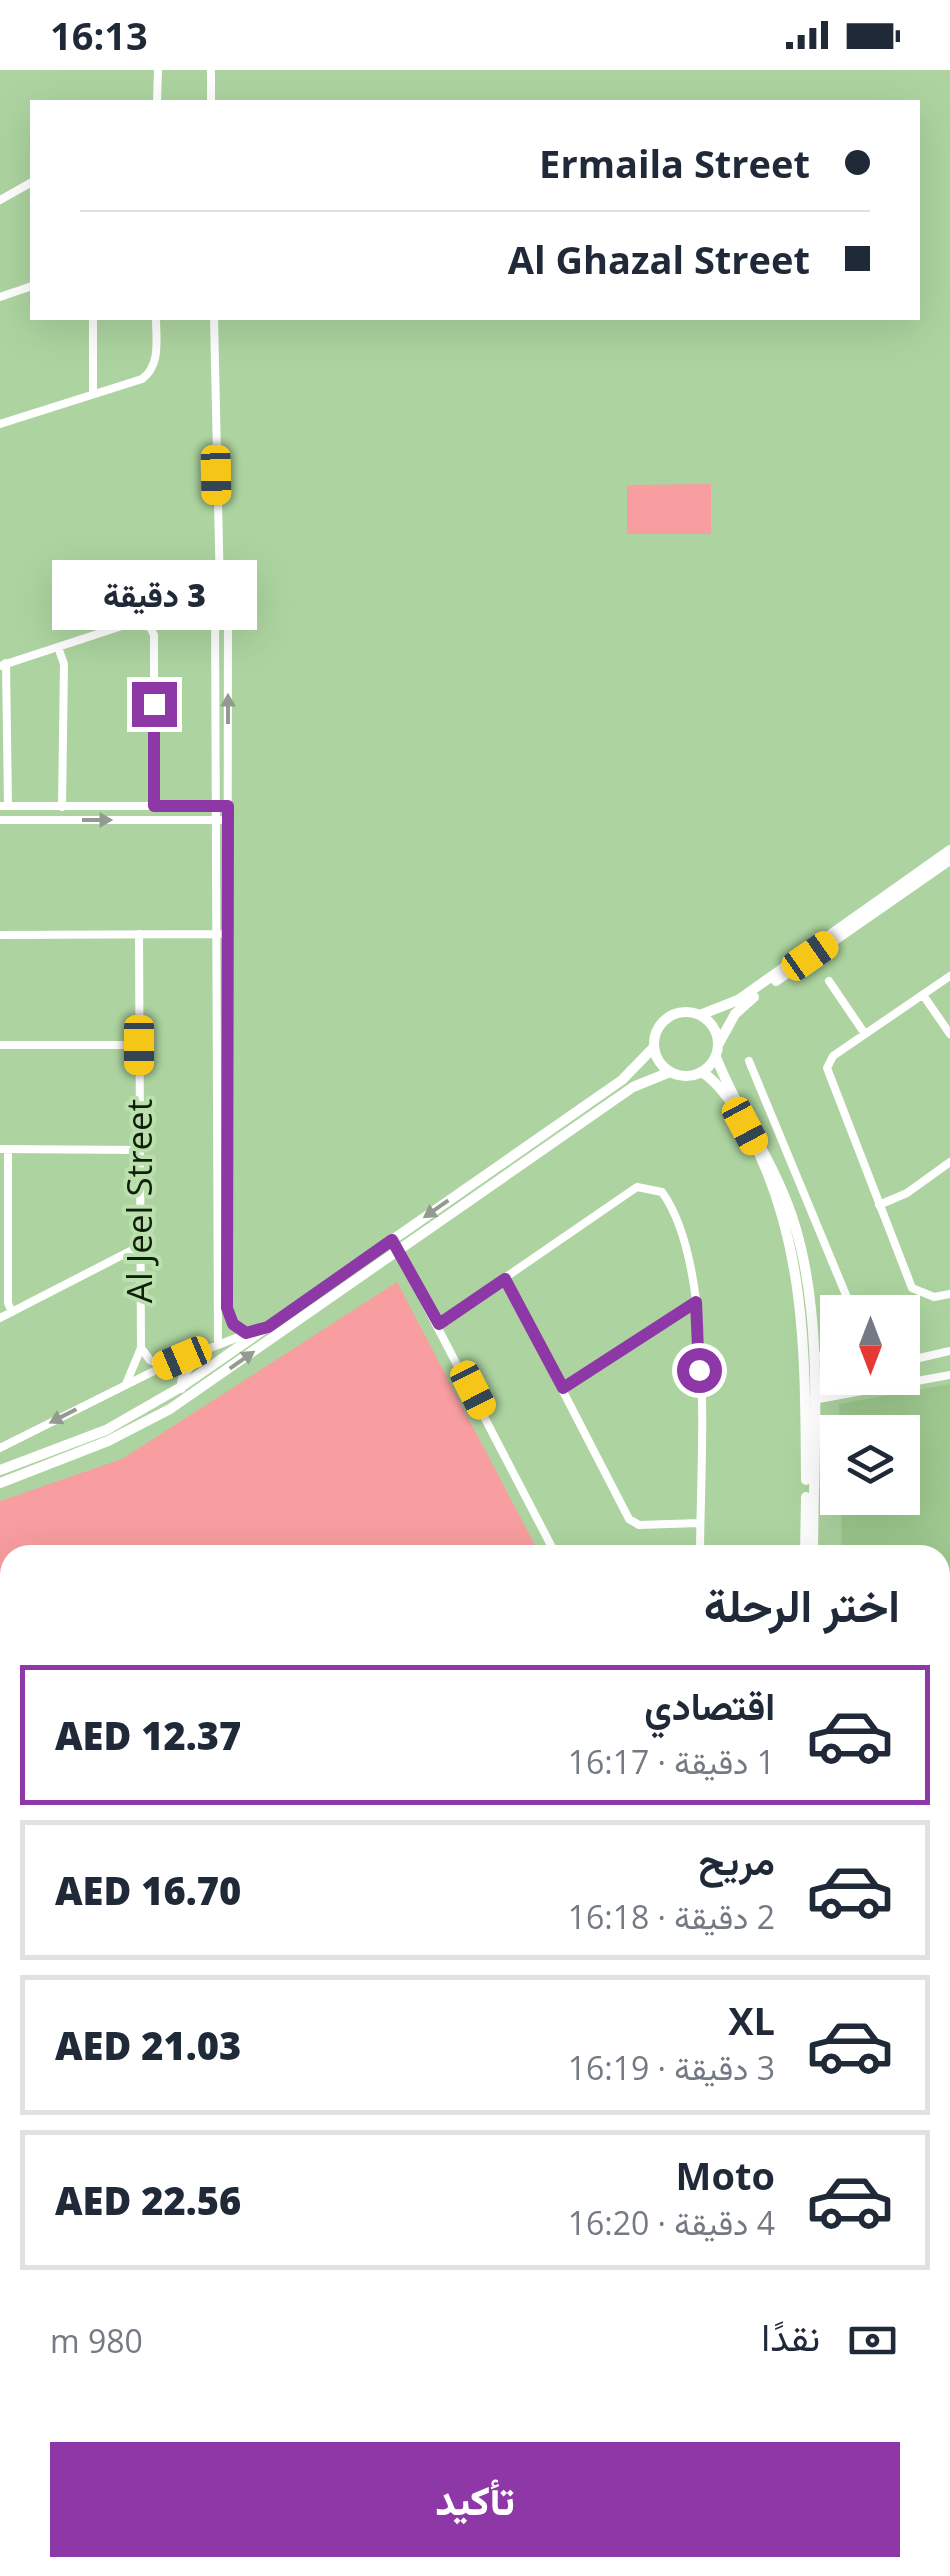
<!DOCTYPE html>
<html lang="ar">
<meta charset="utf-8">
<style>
body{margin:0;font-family:"Open Sans",Vazirmatn,sans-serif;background:#f2f2f3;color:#1f2937;direction:rtl;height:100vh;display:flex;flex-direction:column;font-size:38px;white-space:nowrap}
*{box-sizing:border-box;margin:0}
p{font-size:32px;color:#747a83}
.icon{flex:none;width:55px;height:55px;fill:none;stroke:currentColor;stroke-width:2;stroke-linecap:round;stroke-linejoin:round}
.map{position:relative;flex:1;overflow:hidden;direction:ltr}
.panel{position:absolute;left:0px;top:1475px;width:950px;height:1032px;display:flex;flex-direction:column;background:#fff;border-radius:30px 30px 0 0;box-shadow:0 10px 40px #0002;direction:rtl}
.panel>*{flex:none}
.banner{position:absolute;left:30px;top:30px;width:890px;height:220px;border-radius:0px;box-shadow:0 10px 40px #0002;direction:rtl;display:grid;align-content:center;height:220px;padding:0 50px;background:#fff}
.needle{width:65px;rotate:180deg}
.tools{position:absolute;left:820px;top:1225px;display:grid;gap:20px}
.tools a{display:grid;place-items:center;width:100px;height:100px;border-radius:0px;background:#fff;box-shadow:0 10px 40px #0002;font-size:50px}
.end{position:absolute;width:45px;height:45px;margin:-22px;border:12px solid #8d38a6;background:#fff;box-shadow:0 0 0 5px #fff}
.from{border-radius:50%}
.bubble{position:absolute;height:70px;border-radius:0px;background:#fff;box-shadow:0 10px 40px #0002;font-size:32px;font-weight:800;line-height:70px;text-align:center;direction:rtl}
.car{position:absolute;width:30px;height:60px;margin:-30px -15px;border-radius:12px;box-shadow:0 0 8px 2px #0007;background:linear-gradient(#f5c518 24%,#345 0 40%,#f5c518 0 76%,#345 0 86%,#f5c518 0)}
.banner b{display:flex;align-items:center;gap:35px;height:95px;font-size:38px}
.banner b+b{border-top:2px solid #e0e1e3}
.banner i{width:25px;height:25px;background:#1f2937}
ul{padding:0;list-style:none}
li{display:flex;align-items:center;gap:30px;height:140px;margin:0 20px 15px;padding:0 30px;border:5px solid #e0e1e3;border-radius:0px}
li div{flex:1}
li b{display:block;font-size:38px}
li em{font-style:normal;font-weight:800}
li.on{border-color:#8d38a6}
li>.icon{width:90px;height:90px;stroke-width:1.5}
h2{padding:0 50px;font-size:45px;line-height:120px}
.pay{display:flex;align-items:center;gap:25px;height:110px;padding:0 50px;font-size:38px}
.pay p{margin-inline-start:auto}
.primary-button{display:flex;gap:20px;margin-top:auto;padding:20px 50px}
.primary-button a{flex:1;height:115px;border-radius:0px;background:#8d38a6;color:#fff;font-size:40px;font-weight:800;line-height:115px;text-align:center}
.status{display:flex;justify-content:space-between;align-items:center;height:70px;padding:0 50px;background:#fff;direction:ltr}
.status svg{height:28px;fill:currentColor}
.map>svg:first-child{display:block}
</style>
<div class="status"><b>16:13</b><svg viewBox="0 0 49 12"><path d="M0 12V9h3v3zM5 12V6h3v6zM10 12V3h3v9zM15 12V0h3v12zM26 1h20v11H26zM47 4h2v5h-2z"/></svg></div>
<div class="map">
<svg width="950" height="2506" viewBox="0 0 950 2506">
<rect width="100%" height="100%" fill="#add4a0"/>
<path fill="#9ec98f" d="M950,1314v211h-10v-40h-98l-1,-57h61v-66h-62l-1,-28z"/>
<path fill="#f89da0" d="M711,414v50h-84v-49z
M397,1212l143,273h-530v311l-10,-19v-346l122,-42z
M0,1914l10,21v462l-10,4z
M239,2498h307v8h-307z"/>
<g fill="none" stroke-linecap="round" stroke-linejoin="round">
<path stroke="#fff" stroke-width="8" d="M157,32l1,-32
M211,32v-32
M0,130l32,-18
M0,227l32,-11
M214,248l6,274
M93,324v-76
M0,354l142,-45c19,-14 14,-39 14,-61
M58,577l6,17 -2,143
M6,593l2,143
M0,596l131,-43 19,4 4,8v171
M0,736h219
M0,750h220
M0,865l220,-1
M950,906l-117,80 -6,12 85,220 22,9 16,-3
M829,911l36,53
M923,925l27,39
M0,975h139
M749,991l104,251
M0,1079l140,1
M8,1079v154l4,9
M879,1135l28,-12 43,-31
M392,1170l164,315
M505,1209l124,240 10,6 61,-2
M0,1248l140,-72
M439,1253l198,-136 25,5c54,75 38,270 38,363
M218,1274l-3,-734 5,-18 8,15 -1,701 6,16 13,9
M141,1278l9,12 14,6
M815,1285l23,10
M902,1292l48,-11
M126,1314l15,-36 -2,-414
M563,1318l133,-86
M813,1330l137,-25
M0,1378l164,-82 100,-39
M940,1538h10
M940,1608h10
M940,1721l10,-1
M0,1821l10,21
M940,1830h10
M940,1941h10
M940,2007h10
M940,2250l10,1
M940,2329l10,1
M940,2461h10
M141,2498v8
M216,2498v8
M570,2498v8
M894,2498v8
M25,2506l2,-8
M702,2506v-8"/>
<path stroke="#fff" stroke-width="10" d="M776,911l174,-121
M654 974a32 32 0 1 1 64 0a32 32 0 1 1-64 0Z
M700,945l38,-15 212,-150
M719,973l16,-29 19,-17
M716,987c23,59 62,109 80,172 29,99 17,223 17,326
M702,1002c22,15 34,38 47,61 58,109 56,226 57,347
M181,1318l3,-14 17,-24
M0,1400l106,-40 75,-43 441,-307 32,-33
M0,1413l108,-42 62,-32 463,-322 37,-15
M805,1485l1,-58
M0,2424l10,-3
M812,2498v8
M804,2506v-8"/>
</g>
<defs><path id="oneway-solid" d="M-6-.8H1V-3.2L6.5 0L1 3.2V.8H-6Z" transform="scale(2.5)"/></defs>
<g fill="#939a91">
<use href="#oneway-solid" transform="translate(228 639) rotate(-90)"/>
<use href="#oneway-solid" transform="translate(97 750)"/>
<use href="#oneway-solid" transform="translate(436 1139) rotate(145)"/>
<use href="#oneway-solid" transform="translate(242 1290) rotate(-35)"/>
<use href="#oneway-solid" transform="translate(63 1346) rotate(153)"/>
</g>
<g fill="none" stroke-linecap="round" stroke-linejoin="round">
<path stroke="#8d38a6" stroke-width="12" d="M154,634v102h74l-1,502 6,16 13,9 22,-6 124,-87 47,84 66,-45 58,109 133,-86 3,68"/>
</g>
<g text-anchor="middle" stroke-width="8" stroke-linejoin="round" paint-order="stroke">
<g font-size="35" fill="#101e0b" stroke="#bae1ad">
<text transform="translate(140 1131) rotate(-90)" y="12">Al Jeel Street</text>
</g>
</g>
</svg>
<div class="tools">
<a><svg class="needle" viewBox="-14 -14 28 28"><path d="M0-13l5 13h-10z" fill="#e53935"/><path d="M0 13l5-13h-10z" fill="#747a83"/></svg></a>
<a><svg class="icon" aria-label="layers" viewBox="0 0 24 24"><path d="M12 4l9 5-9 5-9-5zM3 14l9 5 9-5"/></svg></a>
</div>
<i class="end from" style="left:699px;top:1300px"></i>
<i class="end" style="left:154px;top:634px"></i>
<div class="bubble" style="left:52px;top:490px;width:205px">3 دقيقة</div>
<i class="car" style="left:216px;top:405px;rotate:179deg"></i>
<i class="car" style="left:810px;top:886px;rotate:55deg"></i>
<i class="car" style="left:139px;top:975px;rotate:180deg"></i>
<i class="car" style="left:745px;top:1056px;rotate:152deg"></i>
<i class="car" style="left:182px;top:1288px;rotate:247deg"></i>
<i class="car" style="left:473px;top:1320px;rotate:153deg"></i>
<div class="banner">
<b><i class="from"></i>Ermaila Street</b>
<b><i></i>Al Ghazal Street</b>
</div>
<section class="panel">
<h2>اختر الرحلة</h2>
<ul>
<li class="on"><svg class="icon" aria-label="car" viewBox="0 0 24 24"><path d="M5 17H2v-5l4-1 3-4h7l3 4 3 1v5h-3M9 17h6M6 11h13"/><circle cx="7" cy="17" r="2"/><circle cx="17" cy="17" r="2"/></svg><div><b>اقتصادي</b><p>1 دقيقة · 16:17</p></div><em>AED 12.37</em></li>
<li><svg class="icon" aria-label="car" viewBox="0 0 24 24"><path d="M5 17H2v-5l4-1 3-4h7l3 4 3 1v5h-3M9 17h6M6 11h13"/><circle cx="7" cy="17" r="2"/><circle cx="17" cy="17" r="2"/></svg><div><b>مريح</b><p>2 دقيقة · 16:18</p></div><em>AED 16.70</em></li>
<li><svg class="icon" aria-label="car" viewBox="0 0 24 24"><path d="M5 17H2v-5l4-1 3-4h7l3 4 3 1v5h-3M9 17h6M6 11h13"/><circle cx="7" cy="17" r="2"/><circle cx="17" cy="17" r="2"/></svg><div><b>XL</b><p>3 دقيقة · 16:19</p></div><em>AED 21.03</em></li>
<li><svg class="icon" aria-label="car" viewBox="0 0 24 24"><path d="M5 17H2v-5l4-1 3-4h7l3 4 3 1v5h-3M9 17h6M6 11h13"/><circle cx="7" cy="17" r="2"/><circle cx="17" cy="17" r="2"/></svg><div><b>Moto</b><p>4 دقيقة · 16:20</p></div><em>AED 22.56</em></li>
</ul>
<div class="pay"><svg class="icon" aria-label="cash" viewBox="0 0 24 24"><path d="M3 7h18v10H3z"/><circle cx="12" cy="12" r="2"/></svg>نقدًا<p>980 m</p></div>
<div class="primary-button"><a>تأكيد</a></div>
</section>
</div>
